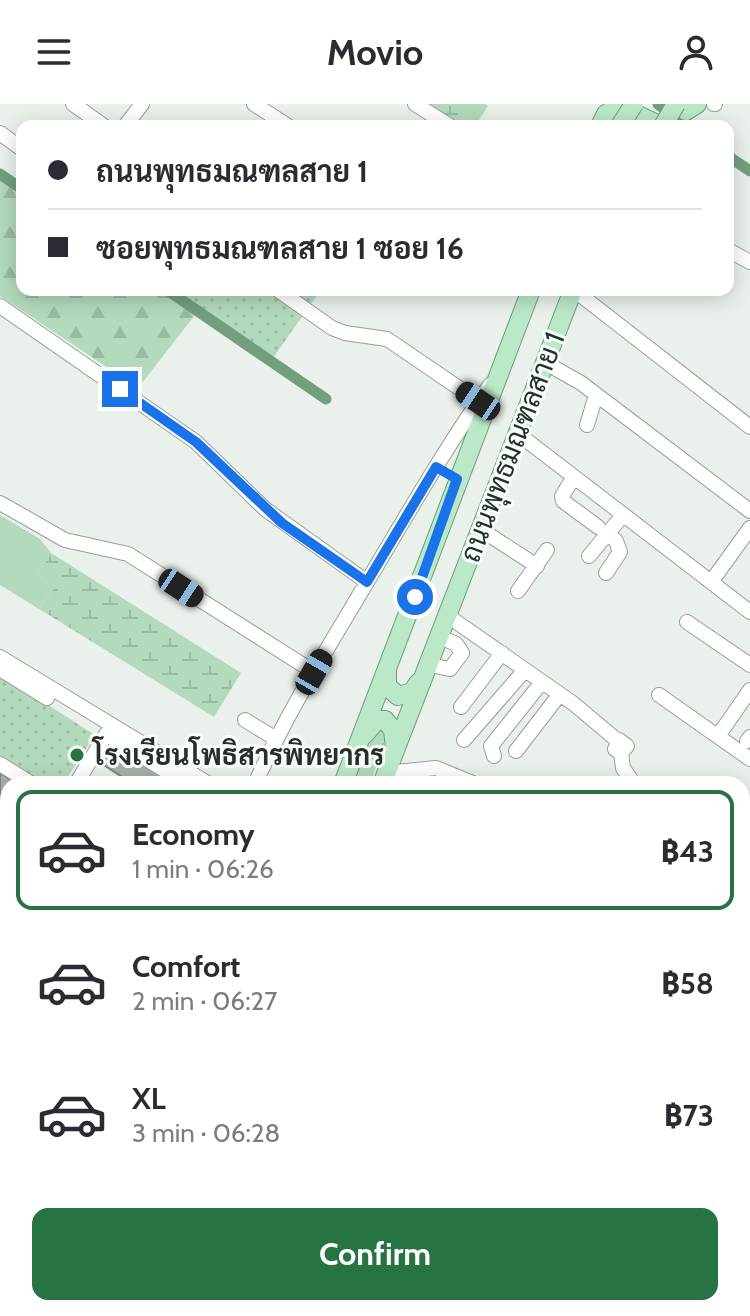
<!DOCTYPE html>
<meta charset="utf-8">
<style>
body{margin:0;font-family:Cabin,Sarabun,sans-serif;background:#f2f2f3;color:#2b2b33;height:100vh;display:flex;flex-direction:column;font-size:30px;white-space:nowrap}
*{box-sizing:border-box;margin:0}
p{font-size:26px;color:#7c7c81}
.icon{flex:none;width:44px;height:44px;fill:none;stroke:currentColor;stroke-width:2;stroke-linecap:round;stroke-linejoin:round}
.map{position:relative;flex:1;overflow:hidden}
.sheet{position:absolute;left:0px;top:672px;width:750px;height:540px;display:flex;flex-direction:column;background:#fff;border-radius:24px 24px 0 0;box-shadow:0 4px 20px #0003}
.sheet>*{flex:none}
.top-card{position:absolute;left:16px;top:16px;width:718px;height:176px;border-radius:16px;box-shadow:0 4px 20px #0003;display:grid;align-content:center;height:176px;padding:0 32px;background:#fff}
.end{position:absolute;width:36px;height:36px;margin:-18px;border:10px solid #1a73e8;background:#fff;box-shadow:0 0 0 4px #fff}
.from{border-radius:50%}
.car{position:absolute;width:24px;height:48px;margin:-24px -12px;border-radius:10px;box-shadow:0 0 6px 2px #0007;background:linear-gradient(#222 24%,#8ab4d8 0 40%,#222 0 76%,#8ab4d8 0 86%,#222 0)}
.top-card b{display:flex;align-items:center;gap:28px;height:76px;font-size:30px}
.top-card b+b{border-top:2px solid #e1e1e2}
.top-card i{width:20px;height:20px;background:#2b2b33}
ul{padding:14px 0 0;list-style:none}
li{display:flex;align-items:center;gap:24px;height:120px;margin:0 16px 12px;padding:0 16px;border:4px solid transparent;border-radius:16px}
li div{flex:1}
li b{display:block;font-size:30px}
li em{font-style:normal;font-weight:800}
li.selected{border-color:#267343}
li>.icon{width:72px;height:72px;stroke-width:1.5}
.primary-button{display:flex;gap:16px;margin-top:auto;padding:16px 32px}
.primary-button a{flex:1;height:92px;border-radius:16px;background:#267343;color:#fff;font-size:32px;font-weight:800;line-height:92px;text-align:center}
header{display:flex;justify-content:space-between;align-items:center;height:104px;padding:0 32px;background:#fff;font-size:36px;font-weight:800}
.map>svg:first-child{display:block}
</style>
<header><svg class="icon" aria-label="menu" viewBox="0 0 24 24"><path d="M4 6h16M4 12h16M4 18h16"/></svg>Movio<svg class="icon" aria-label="person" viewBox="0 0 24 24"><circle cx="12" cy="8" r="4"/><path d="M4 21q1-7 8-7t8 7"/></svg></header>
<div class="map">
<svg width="750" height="1212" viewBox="0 0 750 1212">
<defs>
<pattern id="grass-dots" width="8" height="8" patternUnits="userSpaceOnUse" patternTransform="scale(2)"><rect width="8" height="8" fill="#b3dabd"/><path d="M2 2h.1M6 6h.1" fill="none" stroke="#9abba3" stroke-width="1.8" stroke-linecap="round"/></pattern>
<pattern id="forest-firs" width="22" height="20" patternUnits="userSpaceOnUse" patternTransform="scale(2)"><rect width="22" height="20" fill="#b3dabd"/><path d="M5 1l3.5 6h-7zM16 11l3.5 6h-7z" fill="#9abba3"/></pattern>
<pattern id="wetland-marsh" width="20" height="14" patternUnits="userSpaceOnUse" patternTransform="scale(2)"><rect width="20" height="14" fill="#b3dabd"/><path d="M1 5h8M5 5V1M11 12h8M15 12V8" fill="none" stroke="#9abba3"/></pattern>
</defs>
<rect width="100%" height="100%" fill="#eaf1eb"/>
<path fill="url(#grass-dots)" d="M158,186h163l-53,75z
M0,570l95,61 -32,49h-19l-44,-28z"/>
<path fill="url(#forest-firs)" d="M0,64l22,16v106h136l37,25 -57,73 -138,-92z"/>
<path fill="url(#wetland-marsh)" d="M430,0h55l3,2 -13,20h-12z
M51,449l190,120 -27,44 -175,-108 16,-23 -18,-11z
M380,621l7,11 -17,48h-19l21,-53z"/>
<path fill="#b3dabd" d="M0,411l40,24 11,14 -14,22 18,11 -16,23 -39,-24z"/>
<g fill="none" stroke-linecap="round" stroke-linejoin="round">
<path stroke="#729f7e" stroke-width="11" d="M658,0l29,22
M728,52l22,15
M0,70l22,15
M167,186l159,109
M0,895l8,7
M470,1204l9,8"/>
</g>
<path fill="#aab1ab" stroke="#808782" stroke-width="2" d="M109,635l72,45h-48l-37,-24z
M0,669l18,11h-10v27l-8,-5z"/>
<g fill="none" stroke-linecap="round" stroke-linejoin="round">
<defs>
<path id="minor" d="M73,0l31,22
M254,0l34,22
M415,0l35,22
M714,0h1
M125,22l17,-22
M0,29l22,16
M728,146l22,12
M278,186l54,38 13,5 42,6 91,62
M574,186l176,137
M0,202l196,136 69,67 102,73
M544,258l37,21 169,128
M587,321l9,-30
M517,329l233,179
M574,373l-12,19 1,5 35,26
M0,399l65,37 63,14 186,118
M480,425l57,37
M589,452l34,-41
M606,469l14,-21 -4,-11 -8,-7
M711,478l39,-54
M518,487l29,-41
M448,512l126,88 44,37
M687,518l63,43
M0,553l209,127
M430,561l20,4 12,-16 -6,-9 -16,-7
M0,565l47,29
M659,591l91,64
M461,603l41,-54
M245,616l31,19
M109,632l78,48
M718,632l32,-46
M464,636l61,-70
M747,637l3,-4
M516,647l44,-57
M621,649l6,-7 -8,-6 -4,9 6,4 2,15 11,16
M494,652l-3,-10 51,-64
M0,660l32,20
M386,669l50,-5 39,16
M76,680l30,-50
M255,680c31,-70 73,-136 112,-202 40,-67 78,-134 123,-197
M742,715l8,-10
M742,767l8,6
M742,871l8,6
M0,881l8,7
M0,1036l8,4
M742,1047l8,-9
M0,1108l8,5
M145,1204l11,8
M235,1204l11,8
M390,1212l6,-8"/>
<path id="major" d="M674,0l12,7 11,-7
M600,22l6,-12 13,-8 42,20
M387,567v15l11,10 14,-4 7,-10
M364,631l13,-15h8l8,10 2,18
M343,680l188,-494
M382,680l191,-494
M22,1212l5,-8
M73,1212l5,-8"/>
</defs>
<use href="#minor" stroke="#989f9a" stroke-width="16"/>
<use href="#major" stroke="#6a9e79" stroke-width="20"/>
<use href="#minor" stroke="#fff" stroke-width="14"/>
<use href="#major" stroke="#bbe9c8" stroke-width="18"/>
<defs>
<path id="major-bridge" d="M620,22l14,-22
M663,22l13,-22"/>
</defs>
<use href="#major-bridge" stroke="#6a9e79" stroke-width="20" stroke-linecap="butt"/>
<use href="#major-bridge" stroke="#bbe9c8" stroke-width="18"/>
</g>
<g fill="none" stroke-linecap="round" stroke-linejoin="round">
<path stroke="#1a73e8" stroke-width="10" d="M120,285l76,53 86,81 85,59 69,-115 21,12 -42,118"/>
</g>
<circle fill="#267343" stroke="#f7fff9" stroke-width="3" cx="77" cy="651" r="8"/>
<g text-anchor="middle" stroke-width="6" stroke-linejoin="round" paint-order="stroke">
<g font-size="28" fill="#2a2d2a" stroke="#f7fff9">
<text transform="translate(512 343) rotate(-69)" y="10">ถนนพุทธมณฑลสาย 1</text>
</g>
<g font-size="28" font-weight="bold" fill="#2a2d2a" stroke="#f7fff9" text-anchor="start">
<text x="93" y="661">โรงเรียนโพธิสารพิทยากร</text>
</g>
</g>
</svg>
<i class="end from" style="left:415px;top:493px"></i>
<i class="end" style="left:120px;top:285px"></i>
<i class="car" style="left:478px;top:297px;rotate:304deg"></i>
<i class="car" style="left:181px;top:484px;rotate:123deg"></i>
<i class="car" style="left:314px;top:568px;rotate:30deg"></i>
<div class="top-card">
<b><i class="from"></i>ถนนพุทธมณฑลสาย 1</b>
<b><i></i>ซอยพุทธมณฑลสาย 1 ซอย 16</b>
</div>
<section class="sheet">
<ul>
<li class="selected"><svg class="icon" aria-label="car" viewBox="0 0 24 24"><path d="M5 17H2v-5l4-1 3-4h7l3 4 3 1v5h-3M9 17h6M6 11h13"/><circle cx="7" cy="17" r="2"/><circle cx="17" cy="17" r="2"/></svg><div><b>Economy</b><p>1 min · 06:26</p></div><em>฿43</em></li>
<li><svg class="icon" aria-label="car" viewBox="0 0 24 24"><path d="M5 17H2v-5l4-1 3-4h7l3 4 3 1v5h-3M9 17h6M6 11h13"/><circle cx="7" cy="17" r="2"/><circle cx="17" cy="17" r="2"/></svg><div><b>Comfort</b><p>2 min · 06:27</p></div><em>฿58</em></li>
<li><svg class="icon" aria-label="car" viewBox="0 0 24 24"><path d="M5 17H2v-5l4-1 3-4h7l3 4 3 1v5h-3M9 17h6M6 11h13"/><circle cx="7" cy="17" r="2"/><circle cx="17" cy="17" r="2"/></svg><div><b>XL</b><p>3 min · 06:28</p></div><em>฿73</em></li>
</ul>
<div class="primary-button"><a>Confirm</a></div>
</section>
</div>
